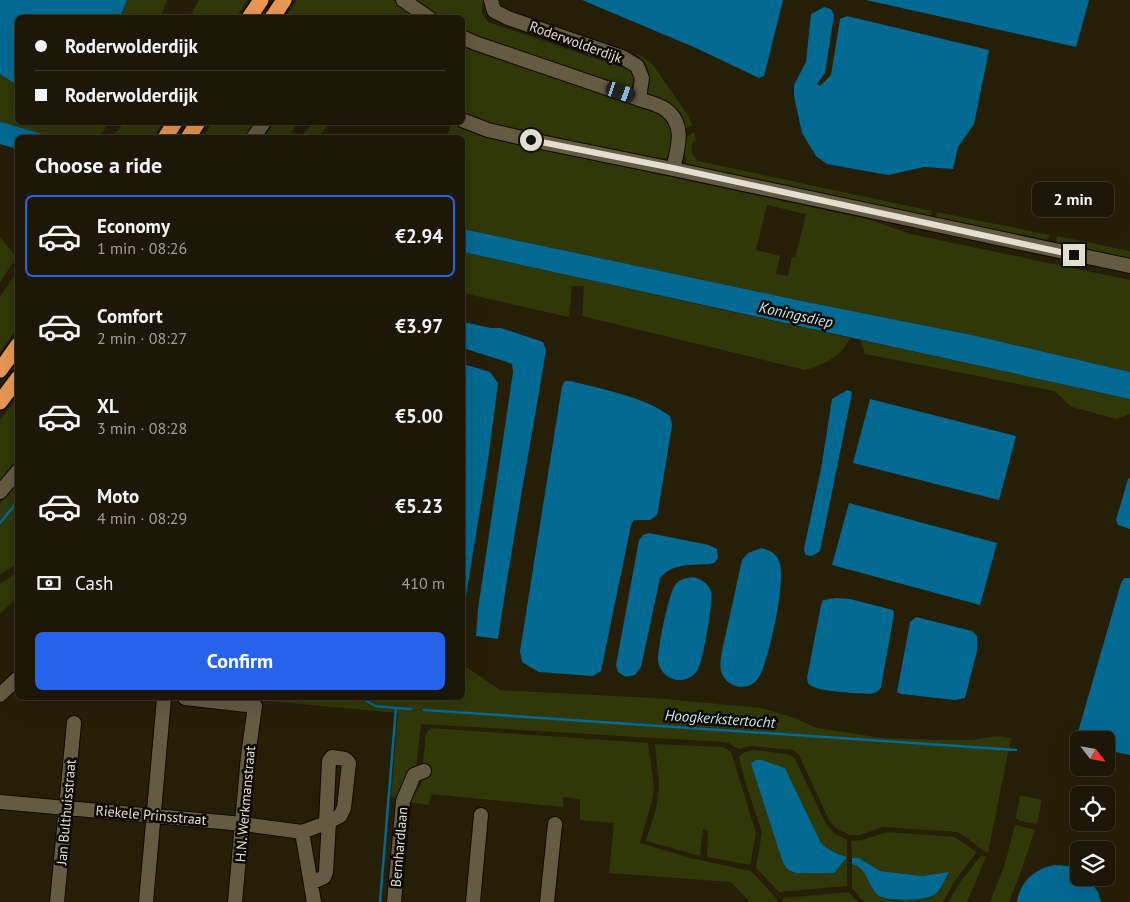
<!DOCTYPE html>
<meta charset="utf-8">
<style>
body{margin:0;font-family:"PT Sans",sans-serif;background:#252010;color:#f1f3f6;height:100vh;display:flex;flex-direction:column;font-size:19px;white-space:nowrap}
*{box-sizing:border-box;margin:0}
p{font-size:16px;color:#a09f9b}
.icon{flex:none;width:28px;height:28px;fill:none;stroke:currentColor;stroke-width:2;stroke-linecap:round;stroke-linejoin:round}
.map{position:relative;flex:1;overflow:hidden}
.sheet{position:absolute;left:15px;top:135px;width:450px;height:565px;display:flex;flex-direction:column;background:#1c1706;border-radius:8px;box-shadow:0 5px 20px #0002,0 0 0 1px #3a3628}
.sheet>*{flex:none}
.banner{position:absolute;left:15px;top:15px;width:450px;height:110px;border-radius:8px;box-shadow:0 5px 20px #0002,0 0 0 1px #3a3628;display:grid;align-content:center;height:110px;padding:0 20px;background:#1c1706}
.needle{width:32px;rotate:121deg}
.controls{position:absolute;left:1070px;top:731px;display:grid;gap:10px}
.controls a{display:grid;place-items:center;width:45px;height:45px;border-radius:8px;background:#1c1706;box-shadow:0 5px 20px #0002,0 0 0 1px #3a3628;font-size:25px}
.end{position:absolute;width:22px;height:22px;margin:-11px;border:6px solid #e3dfd0;background:#111;box-shadow:0 0 0 2px #111}
.from{border-radius:50%}
.bubble{position:absolute;height:35px;border-radius:8px;background:#1c1706;box-shadow:0 5px 20px #0002,0 0 0 1px #3a3628;font-size:16px;font-weight:700;line-height:35px;text-align:center}
.car{position:absolute;width:15px;height:30px;margin:-15px -8px;border-radius:6px;box-shadow:0 0 4px 1px #0007;background:linear-gradient(#222 24%,#8ab4d8 0 40%,#222 0 76%,#8ab4d8 0 86%,#222 0)}
.banner b{display:flex;align-items:center;gap:18px;height:48px;font-size:19px}
.banner b+b{border-top:1px solid #3a3628}
.banner i{width:12px;height:12px;background:#f1f3f6}
ul{padding:0;list-style:none}
li{display:flex;align-items:center;gap:15px;height:82px;margin:0 10px 8px;padding:0 10px;border:2px solid transparent;border-radius:8px}
li div{flex:1}
li b{display:block;font-size:19px}
li em{font-style:normal;font-weight:700}
li.active{border-color:#2563eb}
li>.icon{width:45px;height:45px;stroke-width:1.5}
h2{padding:0 20px;font-size:22px;line-height:60px}
.pay{display:flex;align-items:center;gap:12px;height:55px;padding:0 20px;font-size:19px}
.pay p{margin-inline-start:auto}
.primary-button{display:flex;gap:10px;margin-top:auto;padding:10px 20px}
.primary-button a{flex:1;height:58px;border-radius:8px;background:#2563eb;color:#fff;font-size:20px;font-weight:700;line-height:58px;text-align:center}
.map>svg:first-child{display:block}
</style>
<div class="map">
<svg width="1130" height="902" viewBox="0 0 1130 902">
<rect width="100%" height="100%" fill="#261f08"/>
<path fill="#303807" fill-rule="evenodd" d="M127,0h40l-6,17h-41z
M199,0h49l-12,17h-47z
M297,0h96l26,17 -134,1z
M411,0h72l-1,13 6,9 141,48c9,8 4,12 1,22l-167,-59 -1,-15 -25,-1z
M462,44l199,71c13,9 13,18 14,32l-9,11 -12,4 -136,-29 -55,-19z
M634,52l12,7 7,6 36,52 3,8 -7,4 -37,-34c-5,-22 10,-23 -14,-43z
M0,74l17,11 1,37 91,1 -10,14 -47,1 -52,-16z
M275,122h22v1l-8,14h-25z
M124,123v-1l39,1 -10,14h-41z
M212,123h44l-10,14 -44,1z
M313,123h16l-10,14h-18z
M452,123l57,19 362,78 39,14 220,46v92l-158,-37 -175,-35 -334,-71 -1,-91h-16zM767,205l39,9 -11,44 -3,-1 -4,19 -12,-2 4,-18 -24,-6z
M694,132l2,7c-7,6 -5,16 2,22l234,50 -2,10 -243,-56 -3,-15 1,-12z
M937,212l113,23 -5,8 -110,-21z
M1057,236l73,15v10l-75,-14z
M0,237l17,20 -17,25z
M463,252l387,86c-8,18 -27,27 -45,32l-223,-54 2,-30h-12l-3,31 -106,-24z
M17,272v56l-17,25v-56z
M860,340l270,59v15l-14,5 -44,-12 -18,-16 -189,-37z
M17,397v61l-17,23v-61z
M17,482v82l-17,11v-72z
M17,572v25l-17,17v-30z
M463,665l37,25 154,8 108,10 32,10 23,10 65,10 57,2h33l25,-4 14,2 -23,115c-12,-6 -19,-16 -31,-21l-74,-5 -23,8h-11l-12,-6 -7,-7 -31,-67 -6,-5 -41,-4 -14,3 -9,-6 -6,-1 -302,-18 -5,45 -19,29 -6,-1 7,-84 -162,-15h226z
M431,728l217,15 6,43 -2,14 -12,43 50,15 61,13 26,28v3h-27l-19,-20 -122,-9 5,-50 -34,-3v-21l-17,-2v10l-132,-13 -2,11 -20,-3 12,-17 5,-52z
M655,744l68,3 8,5 25,81 -6,32 -43,-8 1,-26 -5,-2 -3,27 -54,-15 11,-36 2,-21z
M753,750l33,4 8,3 32,67 9,10 12,6v46l-68,6 -23,-24 6,-36 -17,-51 -6,-24 4,-4zM751,764l34,4 36,75c7,7 16,11 26,14l-13,16h-38l-8,-3 -5,-7z
M1020,795l22,5 -5,24 -17,-3 -4,-3z
M1015,825l20,5 -15,44 -11,28h-19l14,-35z
M887,832l68,5 20,14 1,2 -22,29 -11,20h-79l-12,-14v-24l7,2 5,4 9,20 20,11 35,-3 7,-4 13,-21 -25,3 -43,-5 -17,-11 -11,-2 -1,-17 11,-1z
M981,856l5,1 -19,45h-19l13,-21z
M849,892l9,10h-76l2,-4z"/>
<path fill="#016a93" d="M0,0h127l-7,17 -102,1 -1,67 -17,-11z
M582,0h201l-19,76 -5,2 -63,-30z
M866,0h223l-13,47z
M824,7l7,2 3,6 -9,58 -8,11 3,2 11,-11 9,-56 7,-3 142,34 -15,74 -16,23 -5,22 -29,-2 -36,8 -61,-11 -11,-8 -14,-23 -8,-37v-11l12,-23 5,-48z
M0,122l5,1 47,14 -34,1 -1,11 -17,-5z
M463,229l334,71 175,35 158,37v27l-667,-147z
M463,322l28,6h10l42,14 3,8c-16,97 -34,193 -48,289l-22,-3 2,-27 35,-237 -1,-8 -5,-2 -44,-14z
M463,364l27,8 8,11 -10,77 -25,154z
M565,381h6c33,9 71,15 99,35l2,9 -14,86 -1,4 -7,5h-16l-3,5 -30,146 -8,5 -54,-4 -17,-10 -2,-11 42,-265z
M847,390l5,2 -1,6 -31,153 -8,5 -6,-1 -2,-5 1,-6 16,-75 11,-70z
M870,399l146,37 -17,64 -146,-37z
M1130,478v51l-12,-4 -2,-5 12,-41z
M849,503l148,40 -17,62 -148,-40z
M649,533l60,12 8,4 1,9 -4,5 -4,1c-18,1 -38,-1 -50,14l-19,89 -6,8 -9,2 -8,-5 -2,-7 23,-125 4,-5z
M761,548c8,2 15,5 18,13 8,17 -10,99 -20,116 -9,15 -30,12 -37,-3 -3,-7 -1,-16 0,-23l20,-91 6,-7z
M693,577c8,2 15,6 18,14 3,8 -8,70 -13,78 -4,8 -13,12 -22,11 -9,-2 -17,-10 -18,-19 -1,-9 11,-71 18,-77 4,-5 11,-6 17,-7z
M1124,578h6v177l-24,-5v-10h-20l-8,-8 43,-149z
M836,598l14,1 43,11 1,4 -13,73c-3,5 -6,6 -11,7 -12,-1 -53,-2 -60,-9 -3,-2 -2,-3 -3,-7l14,-73 2,-5z
M916,617l56,14 5,5v15l-12,47 -10,2 -54,-6 -4,-2 13,-70z
M755,760h7l23,8 36,75c7,7 16,11 26,14l-13,16h-38l-8,-3 -5,-7 -32,-99z
M859,858l21,13 43,5 26,-4c-4,7 -8,18 -15,23 -10,6 -47,7 -56,0 -12,-11 -9,-26 -26,-31v-6z
M1055,865l14,1 10,4v8h9l10,14 3,10h-84c3,-20 18,-34 38,-37z"/>
<g fill="none" stroke-linecap="round" stroke-linejoin="round">
<path stroke="#016a93" stroke-width="2.5" d="M0,523l18,-22
M352,698h10l13,8 21,2
M424,710l592,40
M380,902l16,-194 15,1"/>
<defs>
<path id="minor" d="M403,0l26,18
M491,0l3,11 14,7 114,39 15,9 5,12 -3,21
M462,37l13,6 164,56c8,3 19,5 26,10 21,15 13,39 8,60
M462,120l26,10 43,10 142,29 457,97
M253,138l11,-16
M0,492l18,-21
M0,695l18,-17
M185,698l70,8 -7,50 -13,146
M0,802l243,22 59,8 24,-9 3,-62 3,-4 13,2 4,4 -5,45 -4,8 -14,7
M302,832l12,70
M311,883l13,-6 2,-5 3,-51
M57,902l17,-179
M146,902l18,-204
M394,902l9,-101 11,-26 10,-4
M473,902l8,-87
M547,902l8,-78"/>
<path id="highway" d="M249,18l12,-18
M272,18l12,-18
M165,138l10,-16
M188,138l10,-16
M0,370l18,-25
M0,402l18,-24"/>
</defs>
<use href="#minor" stroke="#0f0900" stroke-width="16"/>
<use href="#highway" stroke="#0f0900" stroke-width="18"/>
<use href="#minor" stroke="#635b42" stroke-width="14"/>
<use href="#highway" stroke="#e89755" stroke-width="15"/>
</g>
<g fill="none" stroke-linecap="round" stroke-linejoin="round">
<path stroke="#e3dfd0" stroke-width="6" d="M531,140l142,28 401,87"/>
</g>
<g text-anchor="middle" stroke-width="5" stroke-linejoin="round" paint-order="stroke">
<g font-size="14" fill="#e3dfd0" stroke="#0c0902">
<text transform="translate(576 42) rotate(20)" y="5">Roderwolderdijk</text>
<text transform="translate(245 804) rotate(-85)" y="5">H.N. Werkmanstraat</text>
<text transform="translate(66 812) rotate(-85)" y="5">Jan Bulthuisstraat</text>
<text transform="translate(151 815) rotate(5)" y="5">Riekele Prinsstraat</text>
<text transform="translate(399 847) rotate(-85)" y="5">Bernhardlaan</text>
</g>
<g font-size="15" font-style="italic" fill="#cce4f2" stroke="#0c0902">
<text transform="translate(796 315) rotate(12)" y="5">Koningsdiep</text>
<text transform="translate(720 719) rotate(4)" y="5">Hoogkerkstertocht</text>
</g>
</g>
</svg>
<div class="controls">
<a><svg class="needle" viewBox="-14 -14 28 28"><path d="M0-13l5 13h-10z" fill="#e53935"/><path d="M0 13l5-13h-10z" fill="#a09f9b"/></svg></a>
<a><svg class="icon" aria-label="locate" viewBox="0 0 24 24"><circle cx="12" cy="12" r="6"/><path d="M12 2v4M12 18v4M2 12h4M18 12h4"/></svg></a>
<a><svg class="icon" aria-label="layers" viewBox="0 0 24 24"><path d="M12 4l9 5-9 5-9-5zM3 14l9 5 9-5"/></svg></a>
</div>
<i class="end from" style="left:531px;top:140px"></i>
<i class="end" style="left:1074px;top:255px"></i>
<div class="bubble" style="left:1032px;top:182px;width:82px">2 min</div>
<i class="car" style="left:621px;top:92px;rotate:109deg"></i>
<div class="banner">
<b><i class="from"></i>Roderwolderdijk</b>
<b><i></i>Roderwolderdijk</b>
</div>
<section class="sheet">
<h2>Choose a ride</h2>
<ul>
<li class="active"><svg class="icon" aria-label="car" viewBox="0 0 24 24"><path d="M5 17H2v-5l4-1 3-4h7l3 4 3 1v5h-3M9 17h6M6 11h13"/><circle cx="7" cy="17" r="2"/><circle cx="17" cy="17" r="2"/></svg><div><b>Economy</b><p>1 min · 08:26</p></div><em>€2.94</em></li>
<li><svg class="icon" aria-label="car" viewBox="0 0 24 24"><path d="M5 17H2v-5l4-1 3-4h7l3 4 3 1v5h-3M9 17h6M6 11h13"/><circle cx="7" cy="17" r="2"/><circle cx="17" cy="17" r="2"/></svg><div><b>Comfort</b><p>2 min · 08:27</p></div><em>€3.97</em></li>
<li><svg class="icon" aria-label="car" viewBox="0 0 24 24"><path d="M5 17H2v-5l4-1 3-4h7l3 4 3 1v5h-3M9 17h6M6 11h13"/><circle cx="7" cy="17" r="2"/><circle cx="17" cy="17" r="2"/></svg><div><b>XL</b><p>3 min · 08:28</p></div><em>€5.00</em></li>
<li><svg class="icon" aria-label="car" viewBox="0 0 24 24"><path d="M5 17H2v-5l4-1 3-4h7l3 4 3 1v5h-3M9 17h6M6 11h13"/><circle cx="7" cy="17" r="2"/><circle cx="17" cy="17" r="2"/></svg><div><b>Moto</b><p>4 min · 08:29</p></div><em>€5.23</em></li>
</ul>
<div class="pay"><svg class="icon" aria-label="cash" viewBox="0 0 24 24"><path d="M3 7h18v10H3z"/><circle cx="12" cy="12" r="2"/></svg>Cash<p>410 m</p></div>
<div class="primary-button"><a>Confirm</a></div>
</section>
</div>
